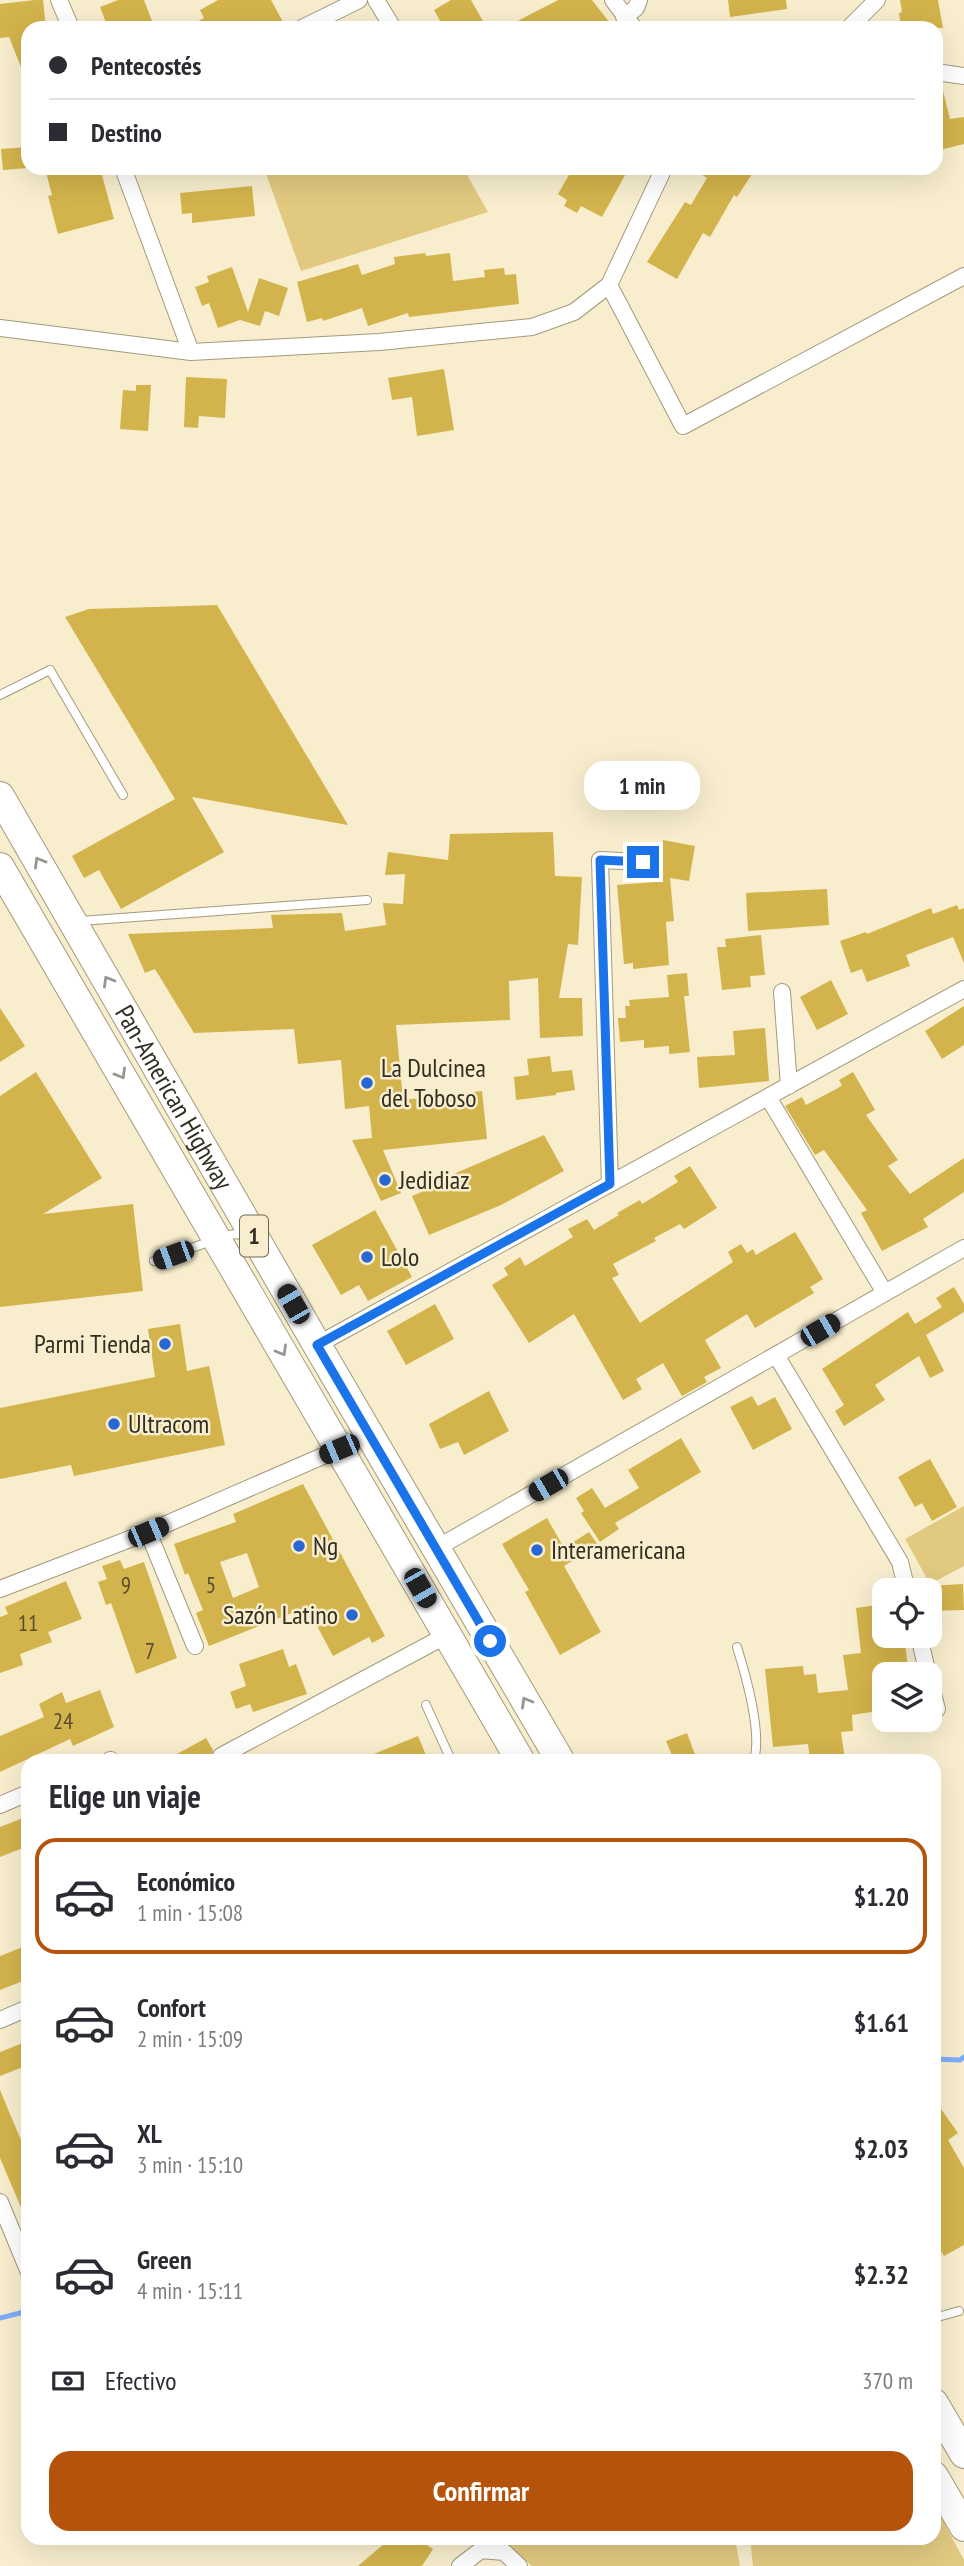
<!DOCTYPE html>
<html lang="es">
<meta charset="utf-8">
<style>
body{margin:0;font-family:"PT Sans Narrow",sans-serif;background:#f2f2f3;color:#2b2b33;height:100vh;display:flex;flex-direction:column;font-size:26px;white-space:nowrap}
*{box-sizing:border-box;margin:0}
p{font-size:23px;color:#7c7c81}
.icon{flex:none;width:38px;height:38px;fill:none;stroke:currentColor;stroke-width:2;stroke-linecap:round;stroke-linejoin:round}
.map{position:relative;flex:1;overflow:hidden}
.sheet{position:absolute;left:21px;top:1754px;width:920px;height:791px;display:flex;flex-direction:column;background:#fff;border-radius:21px;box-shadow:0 7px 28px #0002}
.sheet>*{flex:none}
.hud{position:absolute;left:21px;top:21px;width:922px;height:154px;border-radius:21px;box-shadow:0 7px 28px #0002;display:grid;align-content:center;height:154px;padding:0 28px;background:#fff}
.tools{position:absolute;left:872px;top:1578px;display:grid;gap:14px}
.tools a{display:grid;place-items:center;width:70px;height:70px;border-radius:14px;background:#fff;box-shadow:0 7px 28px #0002;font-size:35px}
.end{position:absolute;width:32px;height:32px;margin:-16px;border:9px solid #1a73e8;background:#fff;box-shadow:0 0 0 4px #fff}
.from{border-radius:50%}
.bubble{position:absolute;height:49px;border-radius:21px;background:#fff;box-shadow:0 7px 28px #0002;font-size:23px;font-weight:700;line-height:49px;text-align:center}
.car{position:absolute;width:21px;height:42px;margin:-21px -10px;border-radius:9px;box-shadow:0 0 5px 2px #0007;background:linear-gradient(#222 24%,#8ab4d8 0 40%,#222 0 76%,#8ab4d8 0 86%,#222 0)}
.hud b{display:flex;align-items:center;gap:24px;height:66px;font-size:26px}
.hud b+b{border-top:2px solid #e1e1e2}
.hud i{width:18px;height:18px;background:#2b2b33}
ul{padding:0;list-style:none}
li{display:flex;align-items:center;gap:21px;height:116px;margin:0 14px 10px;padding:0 14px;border:4px solid transparent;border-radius:21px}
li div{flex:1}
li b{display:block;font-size:26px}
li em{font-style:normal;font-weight:700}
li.on{border-color:#b45309}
li>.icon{width:63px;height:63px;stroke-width:1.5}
h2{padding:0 28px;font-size:32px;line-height:84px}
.pay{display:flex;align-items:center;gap:18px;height:77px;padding:0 28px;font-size:26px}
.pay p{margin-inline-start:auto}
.action{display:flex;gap:14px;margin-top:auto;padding:14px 28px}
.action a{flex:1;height:80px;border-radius:21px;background:#b45309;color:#fff;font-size:28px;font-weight:700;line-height:80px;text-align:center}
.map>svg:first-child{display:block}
</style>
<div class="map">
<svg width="964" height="2566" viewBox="0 0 964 2566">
<rect width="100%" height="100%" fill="#f8eece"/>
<path fill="#e1c980" d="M264,168h199l25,44 -187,59z
M964,1506v60l-34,18 -25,-45z
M935,2506l29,54v6h-211l-3,-28h184z
M484,2538h251l5,28h-208l-23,-21z"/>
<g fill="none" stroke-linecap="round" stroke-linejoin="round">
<path stroke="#7dacfc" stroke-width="5" d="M934,2059l26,1 4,-3
M0,2318l28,-7"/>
</g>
<path fill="#d3b34b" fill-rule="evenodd" d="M35,0h8l3,28h-18l-1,54 -18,-45 -9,1v-34z
M118,0h26l8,21 -7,3 1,4h-38l-8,-21z
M218,0h53l12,22 -12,6h-85l18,-10 -4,-8z
M451,0h20l16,28h-43l-10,-18z
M558,0h34l22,28h-110z
M728,0h58l1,9 -57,8z
M900,0h38l5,28h-42l-2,-15 3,-1z
M936,87h6l8,32 14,-2v27l-28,7z
M28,147v21l-25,2 -2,-21z
M45,168h55l14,51 -56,15 -10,-38 4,-1z
M573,168h56l-27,49 -21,-11 -4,7 -13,-7 3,-6 -9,-6z
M692,168h64l-19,29 -3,-2 -24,42 -7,-4 -26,46 -30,-17 38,-60 6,3 16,-27z
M252,186l3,30 -63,7v-10l-10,1 -2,-21z
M425,253l1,3 24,-3 3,28 32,-4 -1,-7 20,-2 1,7 11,-1 3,30 -110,13 -1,-4 -40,13 -6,-18 -39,13 -1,-3 -15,4 -10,-40 61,-18 4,11 33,-11 -1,-7z
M232,267l16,45 11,-34 29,10 -9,28 -14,-5 -5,15 -20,-6 -22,8 -9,-25 -7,3 -7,-19 14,-5 -2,-6z
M444,369l10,61 -37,6 -5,-39 -20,3 -4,-22z
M186,377l41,2 -2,39 -26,-2 -1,12 -14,-1z
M136,385h15l-3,46 -28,-2 3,-39 13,1z
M217,605l131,220 -156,-28 32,55 -103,57 -22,-39 -15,8 -12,-22 103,-57 -110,-182 24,-8z
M553,832l2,44 27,1 -4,68 -10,-1 -9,54h23l1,38 -43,2 -2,-60 -29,3 1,39 -114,5 7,75 79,-9 5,48 -104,11 18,43 -20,8 -29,-61 20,-2 -3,-32 -24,3 -4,-49 -43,4 -4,-35 -100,4 -39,-64 -10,4 -17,-39 145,-6 -2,-13 71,-2 3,18 41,-6 -3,-22 20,1 2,-30 -20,1 3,-23 60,8 2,-26z
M663,840l32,6 -6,35 -19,-3 4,43 -8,1 3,43 -36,4v-6l-9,1 -7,-79 39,-3z
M827,889l2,36 -81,6 -2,-38z
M957,905l2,5 5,-2v55l-11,-26 -47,18 4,11 -35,13 -8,3 -5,-13 -11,4 -11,-32 26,-9 1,2 64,-26 2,6z
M761,935l4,40 -15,1 1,11 -29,3 -5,-43h9l-1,-8z
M687,973l2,23h-5l6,56 -21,2v-8l-25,2v-8l-24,2 -2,-24h8l-1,-12h5l-1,-6 40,-3 -2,-22z
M831,980l17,34 -31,16 -17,-33z
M964,1006v39l-22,14 -17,-28z
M0,1008l25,38 -25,16z
M765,1028l4,53 -70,7 -2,-31 38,-2 -2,-24z
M550,1056l2,16 20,-2 3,20 -19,3v2l-40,5 -2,-23 15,-2 -2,-16z
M36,1072l66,106 -59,36 90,-10 10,87 -143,16v-211z
M853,1072l22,38 -9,5 32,45 -10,6 22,28 54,-36v34l-41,27 5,8 -46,24 -21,-38 6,-3 -43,-60 -9,5 -30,-49 17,-9 4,8 32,-17 4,-3 -3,-5z
M544,1135l20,36 -63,34 -72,30 -17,-39 24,-10 -1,-4z
M690,1166l27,42 -33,21 -4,-5 -26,14 2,3 -43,23 6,11 -7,3 28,45 93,-61 -5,-10 13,-8 6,9 6,-4 3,6 39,-23 28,47 -13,8 4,6 -59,35 -8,-14 -42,26 16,28 -17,9 3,5 -25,14 -19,-33 -27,16 6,10 -19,11 -49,-86 -45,29 -37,-58 16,-10 -4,-7 16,-11 5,9 48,-29 -5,-8 19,-10 7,11 25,-15 -2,-2 23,-13 2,4 36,-22 -4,-6z
M375,1210l37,67 -44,24 -9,-16 -18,10 -29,-50z
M954,1287l10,17v8l-38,23 18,36 -14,7 -11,-22 -44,29 10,15 -41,26 -9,-15 9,-6 -22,-36 86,-57 7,12 27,-17 -6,-9z
M435,1304l19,35 -48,26 -19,-34z
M180,1324l7,47 22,-5 16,79 -151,31 -3,-11 -71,14v-71l155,-31 -7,-48z
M489,1391l20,40 -45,24 -6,-13 -18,7 -11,-25z
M752,1396l6,10 17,-9 17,32 -39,21 -23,-43z
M681,1438l20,34 -86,51 4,6 -19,13 -19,-29 3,-2 -8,-13 16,-10 13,20 34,-20 -11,-18z
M930,1459l27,48 -25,14 -10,-18 -7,4 -17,-30z
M303,1484l82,152 -13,7 -3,-6 -36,19 -26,-49 -98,39 -13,-33 7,-3 -15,-37 -3,2 -11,-31 62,-22 -3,-8zM247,1553l12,34 -26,11 -13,-36z
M547,1518l17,30 25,-16 9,13 -34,21 37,66 -41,23 -35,-63 4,-2 -27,-46z
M120,1560l4,9 20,-7 33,96 -41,16 -25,-71 -5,2 -8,-23 9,-3 -5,-13z
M66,1581l16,38 -34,13 4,10 -32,12 3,11 -23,8v-56l8,-3 -3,-7z
M963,1584l1,26 -35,1v-25z
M884,1604v32h20l5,39h-25v35l-32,5 1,16 -12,1 4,28h-35l-2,-16 -35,3 -8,-78 38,-3 1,9 12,-1 2,19 30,-3 -5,-35 18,-2 -5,-45z
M283,1649l6,18 7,-3 11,30 -54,18 -3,-8 -14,5 -6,-17 16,-6 -7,-22z
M100,1690l14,37 -41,19 -3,-7 -70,33v-36l44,-19 -5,-13 23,-12 4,11z
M687,1733l10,27h-23l-8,-19z
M418,1736l10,24h-69z
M206,1738l7,12 -1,10h-46z
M28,1816v30l-28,11v-30z
M28,1945v34l-28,11v-34z
M28,2041v24l-28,11v-24z
M0,2090l28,67v67l-28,-66z
M934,2099l24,34 -10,7 16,28v77l-20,11 -10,-16z
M391,2538h25l17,11 -11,17h-64z"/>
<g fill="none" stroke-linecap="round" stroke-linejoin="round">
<defs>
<path id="lane" d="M0,695l50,-25 73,125
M80,921l287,-21
M154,1261l75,-26 7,-1 9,2
M737,1647c9,29 25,86 17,113
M426,1705l25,55
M934,2318l25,-7"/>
<path id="street" d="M59,0l12,28
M376,0l17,28
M613,0l21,28
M624,17l12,-9 3,-8
M302,28l57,-28
M849,28l28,-28
M936,72l28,4
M123,168l68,184
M609,285l74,141 281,-150
M0,328l191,24 188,-10 153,-15 42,-15 35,-27 55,-117
M782,992l7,94
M768,1097l117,196
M610,1184l-10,-324 43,2
M317,1345l647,-356
M776,1355l124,207 7,29
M148,1532l47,114
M435,1549l529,-301
M0,1589l148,-57 191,-83
M919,1636l9,39
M929,1679l8,30
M221,1756l226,-121
M110,1760h1
M0,1805l28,-12
M0,2020l28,-12
M0,2202l28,68
M460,2566l21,-16 23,2 15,14"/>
<g id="highway">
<path id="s1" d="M0,796l317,549 243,415"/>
<path d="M0,867l520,893"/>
<path d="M934,2403l30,51"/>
<path d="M934,2476l30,51"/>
</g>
</defs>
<use href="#lane" stroke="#a39a7c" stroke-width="10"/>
<use href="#street" stroke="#a39a7c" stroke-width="18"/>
<use href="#highway" stroke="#a39a7c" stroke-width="30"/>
<use href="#lane" stroke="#fff" stroke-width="8"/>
<use href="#street" stroke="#fff" stroke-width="16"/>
<use href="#highway" stroke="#fff" stroke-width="28"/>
</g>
<defs><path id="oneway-chevron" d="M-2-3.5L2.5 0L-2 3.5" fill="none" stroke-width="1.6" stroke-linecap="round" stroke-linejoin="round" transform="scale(1.75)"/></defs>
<g stroke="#989690">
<use href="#oneway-chevron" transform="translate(39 862) rotate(-120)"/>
<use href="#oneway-chevron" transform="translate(108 981) rotate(-120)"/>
<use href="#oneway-chevron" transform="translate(121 1074) rotate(60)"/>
<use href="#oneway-chevron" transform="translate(282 1351) rotate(60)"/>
<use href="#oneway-chevron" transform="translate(526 1702) rotate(-120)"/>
</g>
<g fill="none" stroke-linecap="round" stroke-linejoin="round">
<path stroke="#1a73e8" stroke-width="9" d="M490,1641l-173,-296 293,-161 -10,-324 43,2"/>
</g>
<g fill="#2766d3" stroke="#f8eece" stroke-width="2.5">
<circle cx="367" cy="1083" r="7"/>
<circle cx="385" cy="1180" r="7"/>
<circle cx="367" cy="1257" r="7"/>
<circle cx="165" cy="1344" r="7"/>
<circle cx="114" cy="1424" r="7"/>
<circle cx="299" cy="1546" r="7"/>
<circle cx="537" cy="1550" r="7"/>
<circle cx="352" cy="1615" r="7"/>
</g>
<g text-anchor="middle" stroke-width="5" stroke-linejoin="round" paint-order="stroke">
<g font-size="23" fill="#5a4f2c">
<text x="126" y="1593">9</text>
<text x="211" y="1593">5</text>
<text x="28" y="1631">11</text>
<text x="150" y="1659">7</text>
<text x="63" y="1729">24</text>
</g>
<rect fill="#f8eece" stroke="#6d6856" stroke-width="2" x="240" y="1215.5" width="28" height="41" rx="5"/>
<g font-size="24" font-weight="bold" fill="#322e22">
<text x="254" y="1244">1</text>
</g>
<g font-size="26" fill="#322e22" stroke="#f8eece" text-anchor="start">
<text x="381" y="1077">La Dulcinea<tspan x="381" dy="30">del Toboso</tspan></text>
<text x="399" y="1189">Jedidiaz</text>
<text x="381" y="1266">Lolo</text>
<text x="151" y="1353" text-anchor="end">Parmi Tienda</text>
<text x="128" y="1433">Ultracom</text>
<text x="313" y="1555">Ng</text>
<text x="551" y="1559">Interamericana</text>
<text x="338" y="1624" text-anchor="end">Sazón Latino</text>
</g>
<g font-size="26" fill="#322e22" stroke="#f8eece">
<text dy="9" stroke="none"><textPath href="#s1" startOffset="348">Pan-American Highway</textPath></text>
</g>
</g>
</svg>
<div class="tools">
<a><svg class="icon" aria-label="locate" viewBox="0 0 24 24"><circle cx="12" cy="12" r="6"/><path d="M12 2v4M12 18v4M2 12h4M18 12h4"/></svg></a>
<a><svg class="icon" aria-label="layers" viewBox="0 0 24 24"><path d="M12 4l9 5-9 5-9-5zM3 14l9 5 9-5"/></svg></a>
</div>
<i class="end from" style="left:490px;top:1641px"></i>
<i class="end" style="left:643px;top:862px"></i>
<div class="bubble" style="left:584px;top:761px;width:116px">1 min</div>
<i class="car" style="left:173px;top:1255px;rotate:250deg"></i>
<i class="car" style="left:293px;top:1304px;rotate:330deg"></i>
<i class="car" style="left:820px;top:1330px;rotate:60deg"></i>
<i class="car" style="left:339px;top:1449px;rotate:247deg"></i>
<i class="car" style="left:548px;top:1485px;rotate:240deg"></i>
<i class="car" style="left:148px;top:1532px;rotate:67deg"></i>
<i class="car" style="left:420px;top:1588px;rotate:150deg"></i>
<div class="hud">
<b><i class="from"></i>Pentecostés</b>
<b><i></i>Destino</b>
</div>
<section class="sheet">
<h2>Elige un viaje</h2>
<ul>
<li class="on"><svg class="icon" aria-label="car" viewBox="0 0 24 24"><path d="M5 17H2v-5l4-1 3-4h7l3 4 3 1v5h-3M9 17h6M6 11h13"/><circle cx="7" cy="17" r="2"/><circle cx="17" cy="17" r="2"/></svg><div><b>Económico</b><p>1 min · 15:08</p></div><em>$1.20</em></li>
<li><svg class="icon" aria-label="car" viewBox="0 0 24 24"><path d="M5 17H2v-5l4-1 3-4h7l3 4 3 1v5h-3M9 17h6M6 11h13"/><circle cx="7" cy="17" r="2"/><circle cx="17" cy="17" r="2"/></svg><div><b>Confort</b><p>2 min · 15:09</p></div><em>$1.61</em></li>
<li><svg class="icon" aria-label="car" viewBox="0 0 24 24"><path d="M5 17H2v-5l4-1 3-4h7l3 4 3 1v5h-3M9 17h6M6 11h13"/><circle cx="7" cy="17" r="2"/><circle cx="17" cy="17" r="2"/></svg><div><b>XL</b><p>3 min · 15:10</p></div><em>$2.03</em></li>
<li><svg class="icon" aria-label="car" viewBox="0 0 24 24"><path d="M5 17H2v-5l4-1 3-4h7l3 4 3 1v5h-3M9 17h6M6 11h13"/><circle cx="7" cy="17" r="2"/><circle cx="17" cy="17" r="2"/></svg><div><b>Green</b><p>4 min · 15:11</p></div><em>$2.32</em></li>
</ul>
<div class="pay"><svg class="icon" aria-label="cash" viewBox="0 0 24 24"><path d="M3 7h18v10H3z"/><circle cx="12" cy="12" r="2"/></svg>Efectivo<p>370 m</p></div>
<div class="action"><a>Confirmar</a></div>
</section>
</div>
